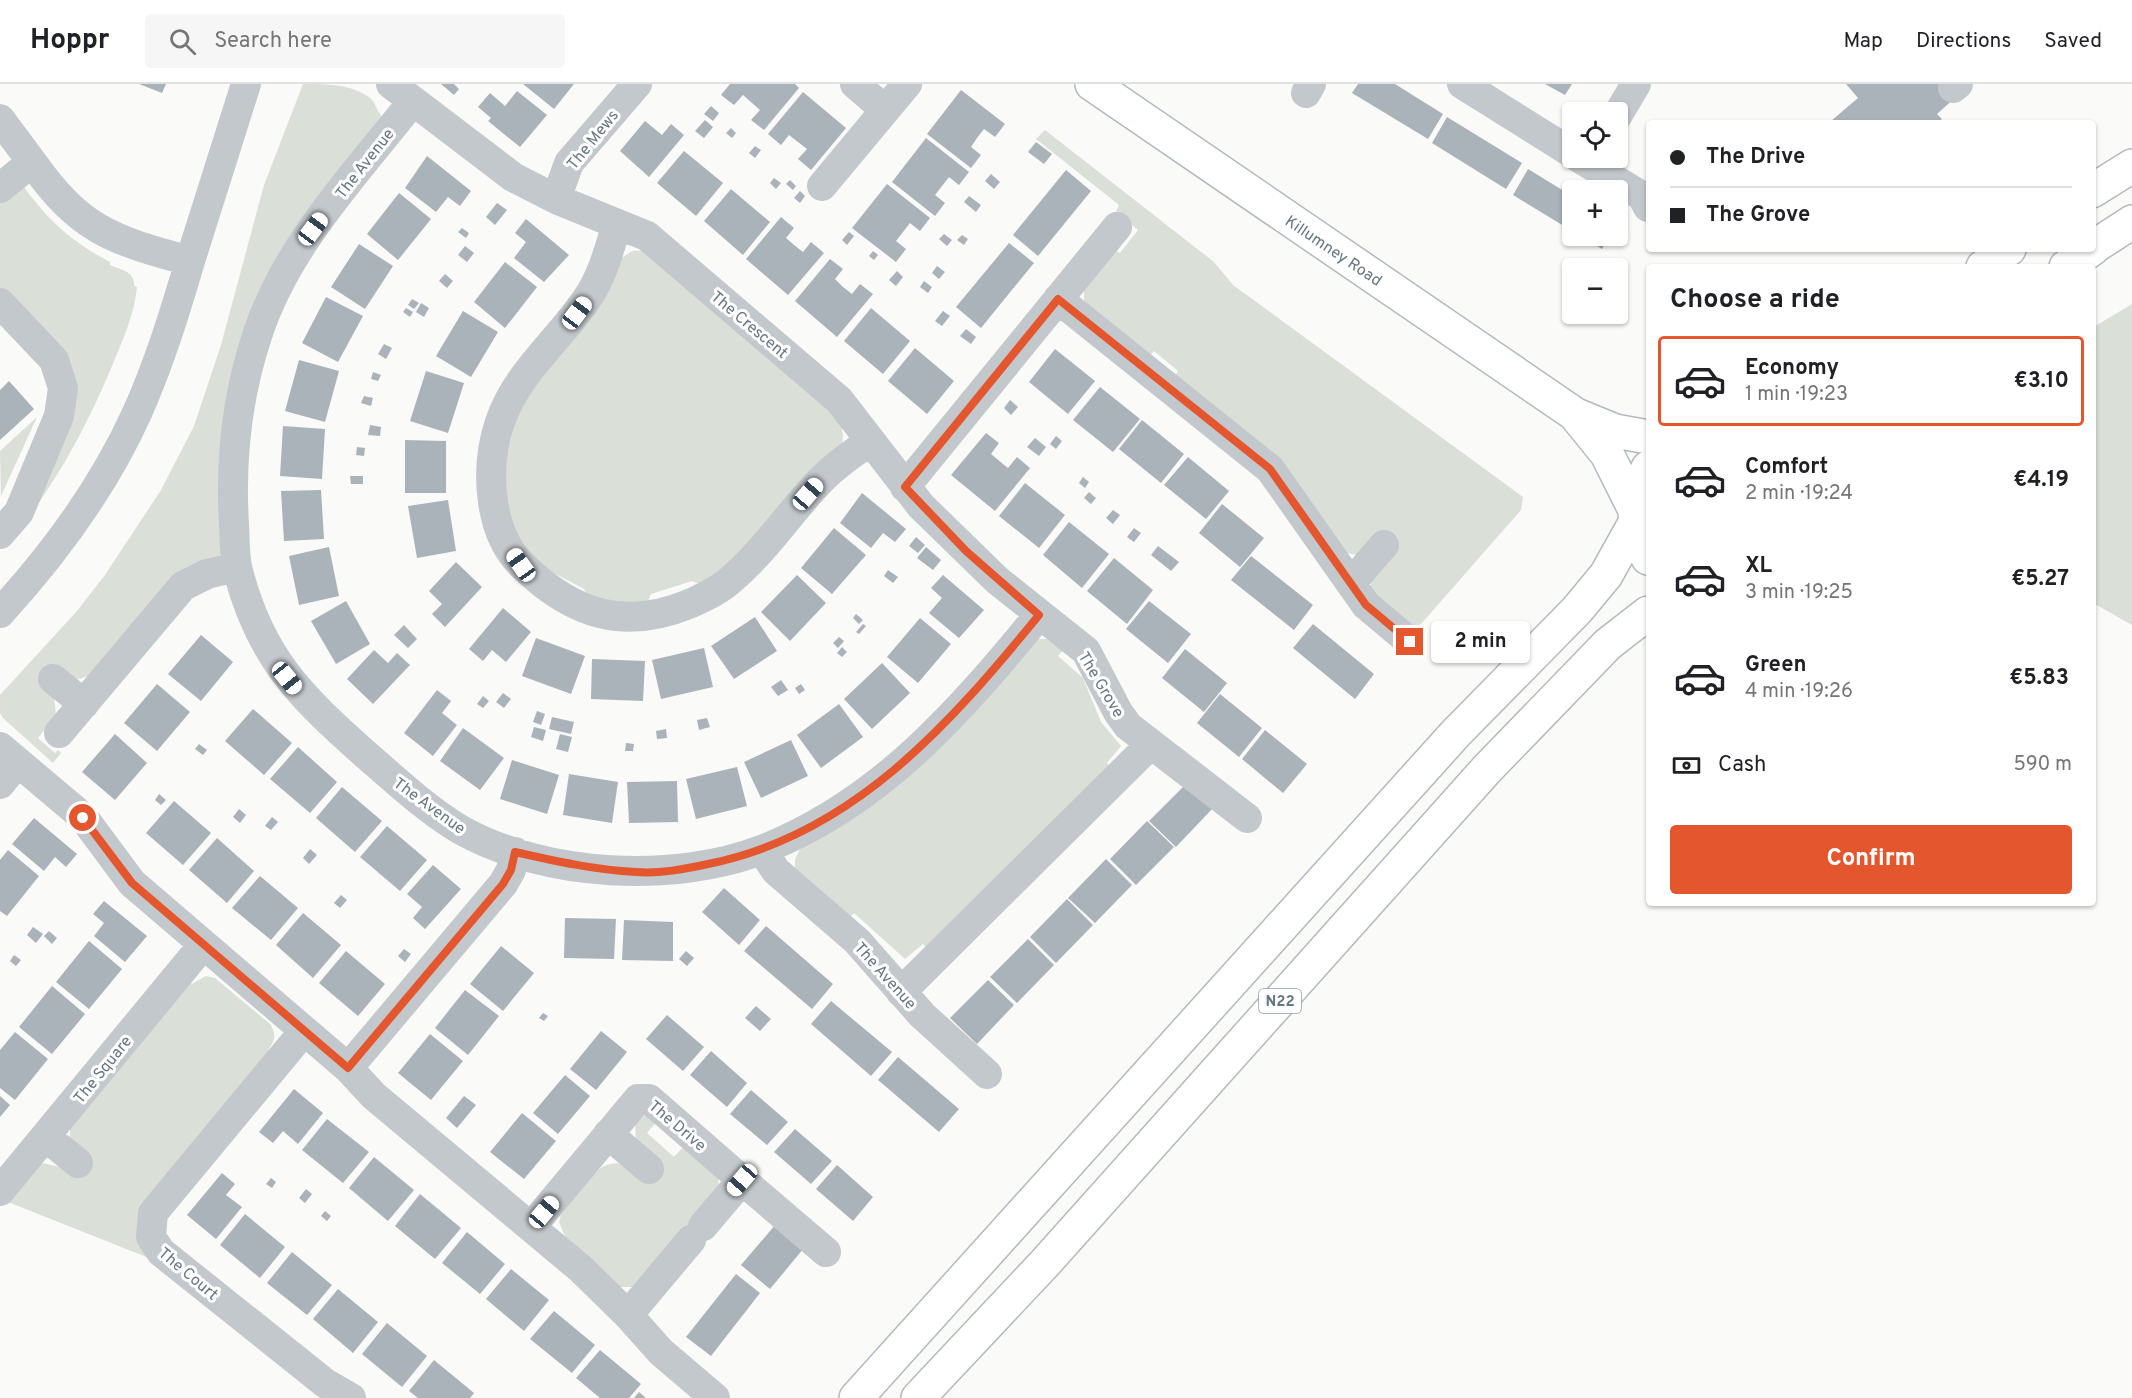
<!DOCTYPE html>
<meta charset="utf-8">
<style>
body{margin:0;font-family:Overpass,sans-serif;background:#f6f6f6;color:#202124;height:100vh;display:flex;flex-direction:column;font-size:22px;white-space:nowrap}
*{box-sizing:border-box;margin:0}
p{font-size:20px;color:#757577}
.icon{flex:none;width:33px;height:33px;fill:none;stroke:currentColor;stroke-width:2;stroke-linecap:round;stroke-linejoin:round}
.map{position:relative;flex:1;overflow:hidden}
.side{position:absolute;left:1646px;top:180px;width:450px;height:642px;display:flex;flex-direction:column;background:#fff;border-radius:6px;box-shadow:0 2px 4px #0004}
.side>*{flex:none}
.top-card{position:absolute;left:1646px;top:36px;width:450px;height:132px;border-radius:6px;box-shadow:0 2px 4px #0004;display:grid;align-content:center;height:132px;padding:0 24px;background:#fff}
.tools{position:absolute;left:1562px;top:18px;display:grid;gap:12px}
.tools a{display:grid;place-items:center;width:66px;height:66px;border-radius:6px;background:#fff;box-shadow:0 2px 4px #0004;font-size:30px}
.end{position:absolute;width:27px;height:27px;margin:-14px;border:8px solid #e4572e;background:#fff;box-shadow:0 0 0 3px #fff}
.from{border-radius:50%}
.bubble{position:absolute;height:42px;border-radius:6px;background:#fff;box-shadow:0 2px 4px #0004;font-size:20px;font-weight:700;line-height:42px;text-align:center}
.car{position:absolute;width:18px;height:36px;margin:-18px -9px;border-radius:8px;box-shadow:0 0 4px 2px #0007;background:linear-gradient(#fff 24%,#345 0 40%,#fff 0 76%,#345 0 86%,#fff 0)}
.top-card b{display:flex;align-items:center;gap:21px;height:57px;font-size:22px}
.top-card b+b{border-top:2px solid #e0e0e0}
.top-card i{width:15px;height:15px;background:#202124}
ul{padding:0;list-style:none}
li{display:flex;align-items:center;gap:18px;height:90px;margin:0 12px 9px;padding:0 12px;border:3px solid transparent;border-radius:6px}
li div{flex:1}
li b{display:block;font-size:22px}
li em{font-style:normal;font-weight:700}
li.current{border-color:#e4572e}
li>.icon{width:54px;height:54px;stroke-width:1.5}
h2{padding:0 24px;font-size:27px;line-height:72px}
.pay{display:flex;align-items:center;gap:15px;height:66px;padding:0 24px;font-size:22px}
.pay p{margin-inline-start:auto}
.button{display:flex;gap:12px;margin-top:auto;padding:12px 24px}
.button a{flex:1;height:69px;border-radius:6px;background:#e4572e;color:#fff;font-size:24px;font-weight:700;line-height:69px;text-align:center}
header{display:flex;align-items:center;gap:36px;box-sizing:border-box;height:84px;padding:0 30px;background:#fff;border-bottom:2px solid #e0e0e0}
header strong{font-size:28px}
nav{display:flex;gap:33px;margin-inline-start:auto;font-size:21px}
.search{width:420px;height:54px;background:#f6f6f6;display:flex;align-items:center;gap:15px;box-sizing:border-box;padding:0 21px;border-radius:6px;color:#757577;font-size:22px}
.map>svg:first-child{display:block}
</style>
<header>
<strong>Hoppr</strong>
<div class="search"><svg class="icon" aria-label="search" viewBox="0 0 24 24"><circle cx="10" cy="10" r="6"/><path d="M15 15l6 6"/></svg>Search here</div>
<nav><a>Map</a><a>Directions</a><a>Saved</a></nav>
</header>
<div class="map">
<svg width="2132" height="1314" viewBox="0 0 2132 1314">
<rect width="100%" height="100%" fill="#fafaf8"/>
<path fill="#dadfd7" d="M303,0c24,0 49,0 67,14 7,6 5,12 13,19l-106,146 -53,289 -134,123 -10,4 -8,-1 -18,19 2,18 -18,23 17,15 3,-3 3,3 -8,10 -50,-45 -3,-5v-18l77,-84 28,-36 56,-85 33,-64 27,-81 43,-160z
M1045,46l169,132 19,23 290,212 -2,13 -107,122c-16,-13 -48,-31 -43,-54l-15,-23 -13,-3 -169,-175 4,-6 -24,-20 -5,6 -65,-56v-12l29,-40 7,4 18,-23 -22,-19 3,-6 -83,-66z
M22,100c25,36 50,58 88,78v3c11,5 25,6 24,21l3,1c-3,29 -14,52 -25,79 -22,52 -42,91 -74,138l31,-81 -18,-81 -51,-54v-85z
M644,166l181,152c11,14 21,24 17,42l-115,123 -28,17 -7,-3 -41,13 -3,7 -20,3 -40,-8 -4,-7 -53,-28 -10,-17 -14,-34 -4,-39 16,-65 101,-147 12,-8z
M2132,220v321l-39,-22 -1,-275z
M37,333l-36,79 -1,-45z
M1039,555h8l17,10 -6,7 25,22 18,44 20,24 -14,17 6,7 -184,180 -6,-6 -18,15 -51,-46 -5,5 -54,-48v-11l7,-14 231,-203z
M206,892l9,2 55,46c7,11 5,16 -2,26l5,4 -127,149 8,57 -146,-58 29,-35 6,-4 17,4 10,-25v-16l117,-146 5,4z
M646,1030l13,5 -12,14 27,24 13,-14c16,16 40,28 29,53l-82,91h-17l-52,-51 -6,-14 2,-7c15,-19 34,-58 62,-51l13,-23 -1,-17z"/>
<path fill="#aab3b9" d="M139,0h27l-4,9z
M441,0h13l5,5 -5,6z
M523,0h51l-20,25z
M730,0h65l4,4 -35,42 -13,-10 9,-10 -17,-15 -9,10 -13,-10z
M1358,0h37l48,30 -15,25 -76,-46z
M1545,0h27l-7,11z
M1846,0h99l11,13 -19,17 5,5 -5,4h-105l-1,-2 27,-23z
M961,6l44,34 -10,13 -11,-8 -7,9 -6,9 10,8 -10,13 -44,-34z
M517,7l30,24 -27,32 -32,-26 3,-3 -13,-11 12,-14 15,13z
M803,8l43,36 -35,42 -13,-11 9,-10 -18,-14 -8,10 -13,-11z
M711,22l8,7 -6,8 -9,-7z
M1447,33l75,46 -16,26 -74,-46z
M705,36l8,7 -9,11 -9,-7z
M645,37l17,14 9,-11 13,11 -35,42 -29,-26z
M731,44l5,5 -4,5 -6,-5z
M926,54l43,34 -10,13 -10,-8 -14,18 10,8 -10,13 -43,-34z
M1036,58l16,12 -8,10 -16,-12z
M755,62l6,4 -6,8 -6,-5z
M684,67l39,32 -27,33 -39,-33z
M427,72l44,35 -11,15 -12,-9 -12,15 -31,-24z
M1528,85l44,27v35l-59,-36z
M1066,86l25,21 -53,65 -25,-21z
M991,90l9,8 -6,7 -9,-8z
M774,94l7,5 -5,6 -6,-6z
M790,96l6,6 -3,4 -7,-6z
M887,100l43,34 -10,13 -10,-8 -14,18 10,8 -10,13 -44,-34z
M731,105l39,33 -27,33 -39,-34z
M800,107l5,5 -5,7 -6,-5z
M399,109l32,26 -33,41 -31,-26z
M969,112l12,9 -5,7 -12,-10z
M497,119l10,7 -12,15 -9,-8z
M781,133l13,11 -8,10 8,7 9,7 8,-10 13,11 -36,42 -42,-36z
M526,135l43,36 -25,27 -30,-24 12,-16 -11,-9z
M462,144l7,5 -3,5 -8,-6z
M849,148l5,4 -7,9 -5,-5z
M944,150l8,6 -5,6 -8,-7z
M962,151l6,4 -4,6 -7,-5z
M1580,152h30l-8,13z
M1009,159l25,20 -53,65 -25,-21z
M359,160l34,22 -28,43 -34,-22z
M465,162l9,7 -7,9 -9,-7z
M873,167l5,4 -4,5 -5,-4z
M830,175l13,10 -8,10 8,8 9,7 8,-10 13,10 -36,43 -42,-36z
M505,178l32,25 -32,41 -31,-26z
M937,182l8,6 -6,7 -7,-6z
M897,187l6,6 -7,9 -7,-6z
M445,190l8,7 -6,7 -8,-7z
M924,197l8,6 -4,6 -8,-6z
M326,213l37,19 -25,46 -36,-19z
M412,215l7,4 -5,6 -6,-4z
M421,219l8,5 -5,9 -8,-5z
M406,224l7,4 -3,5 -7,-5z
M871,224l39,33 -27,33 -39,-33z
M463,227l35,21 -27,45 -35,-21z
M943,227l7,5 -8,10 -7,-5z
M966,245l10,8 -5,7 -11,-8z
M384,260l8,4 -6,11 -8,-5z
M915,264l39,33 -27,33 -39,-33z
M1055,265l40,32 -27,33 -39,-32z
M299,276l40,11 -14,51 -40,-11z
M426,287l38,12 -16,50 -38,-12z
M373,288l8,3 -3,6 -7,-2z
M9,297l25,28 -34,31v-50z
M1100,303l40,32 -27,33 -40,-32z
M364,312l9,2 -2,8 -10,-3z
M1010,316l8,7 -7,8 -7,-7z
M1142,336l42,34 -23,29 -42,-34z
M370,341l11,2 -1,9 -12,-1z
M283,342l42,3 -3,50 -42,-3z
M986,349l13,10 -8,11 17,14 9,-11 13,11 -35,43 -44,-36z
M1056,352l6,5 -6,8 -6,-5z
M1035,354l11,9 -7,9 -12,-9z
M405,356l41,1v52h-41z
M357,363l8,1 -1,8 -8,-1z
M1188,373l41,34 -23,28 -42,-34z
M350,392h13v8h-12z
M1083,393l6,5 -4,6 -6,-5z
M1025,399l40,32 -26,33 -40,-32z
M321,406l3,49 -40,2 -3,-50z
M1089,408l7,6 -5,6 -7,-6z
M862,409l44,36 -11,13 -12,-9 -12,15 -31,-25z
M448,416l8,51 -39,7 -9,-52z
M1222,420l42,34 -24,29 -41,-34z
M1113,426l7,5 -7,9 -7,-6z
M1069,438l40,32 -27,34 -39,-33z
M834,444l32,27 -34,39 -31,-26z
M1134,444l7,5 -7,9 -7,-5z
M916,453l9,8 -7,8 -9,-7z
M1158,462l21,16 -8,9 -20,-16z
M329,463l10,49 -40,9 -10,-49z
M926,463l15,13 -8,10 -16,-12z
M1251,472l62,49 -19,25 -63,-50z
M1114,474l39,32 -26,34 -40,-33z
M456,478l26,25 -37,40 -13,-13 10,-10 -13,-13z
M888,486l10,7 -5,6 -9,-7z
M797,491l29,28 -36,38 -29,-29z
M943,491l41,35 -25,28 -30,-25 13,-15 -11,-10z
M346,517l24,43 -34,20 -25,-43z
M1149,517l42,33 -23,29 -42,-34z
M503,524l28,24 -25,30 -14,-12 -9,11 -14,-12z
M856,530l7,6 -4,4 -6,-6z
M755,533l22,34 -43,28 -23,-33z
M920,534l31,26 -33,39 -31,-26z
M863,540l3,2 -7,8 -3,-2z
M1313,540l61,50 -19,25 -62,-51z
M404,541l13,14 -9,9 -14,-13z
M201,551l32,27 -32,39 -33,-27z
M839,553l5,4 -6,7 -5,-5z
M536,554l49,18 -14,38 -49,-18z
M842,563l5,5 -5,5 -5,-4z
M704,564l9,39 -52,12 -9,-39z
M1185,565l42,34 -23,29 -42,-34z
M374,566l14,13 9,-10 13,12 -37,39 -26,-25z
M592,575l53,2 -2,40 -52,-2z
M882,579l28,30 -38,36 -28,-30z
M781,596l7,10 -10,6 -7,-9z
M157,600l33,28 -33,39 -33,-28z
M801,600l4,6 -6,4 -4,-6z
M437,606l14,11 -9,12 15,12 -24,31 -29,-23z
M503,609l8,6 -7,9 -8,-6z
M1220,610l42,34 -23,29 -42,-34z
M483,612l6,5 -6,7 -6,-4z
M839,620l24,33 -42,31 -24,-33z
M253,625l39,34 -28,32 -39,-34z
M537,627l8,3 -4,11 -8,-3z
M552,633l22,5 -3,12 -22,-5z
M707,634l3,9 -11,3 -2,-10z
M534,643l12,3 -3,11 -12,-4z
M463,644l41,30 -24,32 -40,-29z
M666,645l1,9 -10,1 -1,-8z
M1265,646l42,34 -24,29 -41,-34z
M115,650l32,29 -32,37 -33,-28z
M560,650l12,3 -4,15 -12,-3z
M791,656l17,36 -47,22 -17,-36z
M626,659l8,1 -1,7h-8z
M199,660l8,6 -4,5 -8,-6z
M298,663l39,35 -27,31 -40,-34z
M512,676l47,15 -12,39 -47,-15z
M737,683l10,39 -51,13 -10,-40z
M569,690l49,8 -6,41 -49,-8z
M677,697l1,41 -49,1 -2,-41z
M1187,699l26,25 -37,39 -27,-26z
M342,703l40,34 -27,31 -39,-34z
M159,710l7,6 -5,5 -6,-5z
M174,717l37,32 -28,32 -37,-32z
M239,725l7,6 -6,8 -7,-6z
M272,733l6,5 -7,8 -6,-4z
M34,734l43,36 -11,13 -11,-10 -11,14 -32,-27z
M1147,737l27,26 -38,38 -26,-26z
M387,742l40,34 -27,31 -40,-34z
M217,754l37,33 -27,32 -38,-33z
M310,765l7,6 -8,9 -6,-6z
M8,766l31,26 -32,40 -7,-5v-51z
M1106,775l26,26 -37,38 -27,-25z
M433,781l28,24 -36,40 -12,-11 9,-11 -15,-13z
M260,792l38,32 -27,32 -39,-32z
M724,804l36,32 -21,25 -37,-33z
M341,811l6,5 -7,8 -6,-5z
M1067,815l26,26 -37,38 -26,-26z
M104,817l43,35 -22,26 -31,-26 10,-13 -11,-9z
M303,829l38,32 -28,33 -37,-33z
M565,834l51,1 -2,40 -50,-1z
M624,836l49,2v39l-51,-1z
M766,842l67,58 -21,25 -68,-58z
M33,843l10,7 -7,9 -9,-8z
M49,847l8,7 -5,6 -8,-8z
M1028,855l26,26 -37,38 -27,-26z
M89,857l33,28 -33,40 -33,-27z
M501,862l33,27 -31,38 -33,-27z
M404,865l7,5 -6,8 -7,-6z
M346,867l39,33 -27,32 -39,-33z
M686,867l8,7 -7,8 -8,-7z
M14,871l7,5 -5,6 -6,-5z
M988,896l26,25 -37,39 -27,-26z
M52,902l33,28 -33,40 -33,-27z
M465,906l34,26 -31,39 -33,-27z
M831,917l61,51 -21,24 -60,-52z
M756,922l15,13 -11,12 -15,-13z
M543,929l5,3 -4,5 -5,-3z
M667,931l37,32 -21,24 -37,-32z
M601,947l26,21 -31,38 -26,-21z
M15,948l33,27 -33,41 -15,-12v-38z
M430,950l33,27 -32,39 -33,-27z
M711,967l36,32 -20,24 -37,-32z
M898,973l61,52 -20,23 -61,-52z
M565,991l25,21 -32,38 -25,-21z
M294,1005l29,24 -25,31 -15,-13 -10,12 -14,-11z
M751,1006l37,32 -21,23 -37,-31z
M0,1012l10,9 -10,12z
M464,1012l12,9 -19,23 -11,-10z
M522,1029l34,28 -32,38 -34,-27z
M327,1035l42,33 -26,31 -41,-33z
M795,1045l37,32 -21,23 -37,-32z
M374,1073l40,33 -26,31 -39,-33z
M837,1081l36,32 -20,24 -37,-32z
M222,1089l13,11 -9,11 16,12 -26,32 -29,-24z
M271,1094l5,4 -4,6 -6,-4z
M306,1105l6,5 -7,9 -6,-5z
M420,1110l41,34 -26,31 -40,-33z
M325,1127l6,5 -4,5 -6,-5z
M245,1130l40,33 -25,31 -40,-33z
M776,1140l28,24 -34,41 -29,-24z
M467,1148l38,32 -25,30 -38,-31z
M292,1168l40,33 -25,30 -40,-32z
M511,1185l38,31 -25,31 -38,-32z
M736,1190l24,19 -49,63 -25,-19z
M338,1205l40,33 -25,31 -40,-34z
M554,1227l41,34 -23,28 -42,-34z
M387,1239l40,33 -25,31 -40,-33z
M600,1266l41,34 -12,14h-29l-24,-20z
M434,1276l40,33 -4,5h-52l-9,-7z
M639,1308l7,6h-12z"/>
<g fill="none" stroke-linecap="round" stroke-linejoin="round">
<defs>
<path id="secondary" d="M1092,0l484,331 39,16 33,6
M1577,333l30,37 27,54"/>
<path id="highway" d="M2092,107l40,-25
M2092,164l40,-26
M1983,183l26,-18
M2066,183l26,-18
M1648,384c-16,31 -18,59 0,90
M856,1314l600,-665 121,-123 29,-35 29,-52
M918,1314l127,-135 442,-494 121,-125 40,-31"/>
</defs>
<use href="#secondary" stroke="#b3babf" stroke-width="36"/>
<use href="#highway" stroke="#b4b9bd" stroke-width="36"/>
<path stroke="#c3c8cc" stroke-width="30" d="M391,0l122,93 43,22 91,37 192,164 82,106 76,74 89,71 32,61 10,14 119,92
M855,0l30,26
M1462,0l110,69
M1953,4l5,-4
M1306,9l5,-9
M413,17c-56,71 -126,144 -155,232 -21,62 -28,126 -24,191 1,16 0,32 4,47 22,86 62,125 126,182 31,27 62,56 97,77 84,47 214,54 303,19 118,-47 197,-139 275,-234
M1617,32l19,-32
M0,35l32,43
M1579,74l63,38 6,11
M822,102l85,-102
M0,104l32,-26c48,68 80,78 158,99l56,-177
M556,115l13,-36 68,-79
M617,140c-8,26 -15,54 -31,76 -28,41 -70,74 -86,122 -15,44 -13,111 24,145 49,47 100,64 165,37 16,-7 33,-15 46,-28 33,-29 57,-67 88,-98 14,-14 30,-25 46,-36
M1058,215l212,170 96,136 44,37
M0,219l54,57 9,28 -4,28 -40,96 -19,22
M905,403l212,-260
M1351,499l33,-38
M0,529c54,-59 104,-127 137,-200 22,-49 38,-101 53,-152
M53,595l31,25
M59,649l124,-147 24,-12 30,-7
M0,663l83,70 49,66 216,185 26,28 207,173 47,46 63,-75
M0,700l18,-22
M762,766l14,21 81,70 65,74 65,59
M901,908l250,-248
M304,947l-151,182 -2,24 10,15 164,131 26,15
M348,984l155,-184 8,-14 4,-18
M608,1050l41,35
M46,1053l32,26
M742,1096l84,72
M0,1107l203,-246
M531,1143l107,-128h11l93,81 -39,46
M628,1231l33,37 54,46"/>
<use href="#secondary" stroke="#fff" stroke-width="33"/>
<use href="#highway" stroke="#fff" stroke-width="33"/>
</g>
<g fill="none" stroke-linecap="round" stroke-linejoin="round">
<path stroke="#e4572e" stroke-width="8" d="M83,734l49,65 216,185 155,-184 8,-14 4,-18c40,9 80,18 121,20 24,2 49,-3 72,-8 145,-29 242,-140 331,-249l-73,-64 -61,-64 153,-188 212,170 96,136 44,37"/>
</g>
<g text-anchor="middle" stroke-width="6" stroke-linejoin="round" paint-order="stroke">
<rect fill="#fff" stroke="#939fa8" stroke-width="1.5" x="1259" y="905" width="42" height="24" rx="4.5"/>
<g font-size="15" font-weight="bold" fill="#657683">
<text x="1280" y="922">N22</text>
</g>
<g font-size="16" fill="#657683" stroke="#fff">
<text transform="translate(592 55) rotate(-51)" y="6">The Mews</text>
<text transform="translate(364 79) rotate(-52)" y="6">The Avenue</text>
<text transform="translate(1334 166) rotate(34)" y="6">Killumney Road</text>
<text transform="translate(750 240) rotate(40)" y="6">The Crescent</text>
<text transform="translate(1102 600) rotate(59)" y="6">The Grove</text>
<text transform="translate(430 721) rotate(36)" y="6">The Avenue</text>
<text transform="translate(886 891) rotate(48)" y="6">The Avenue</text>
<text transform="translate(102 985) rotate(-51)" y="6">The Square</text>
<text transform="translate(678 1041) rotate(40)" y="6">The Drive</text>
<text transform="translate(189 1189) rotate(40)" y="6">The Court</text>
</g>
</g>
</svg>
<div class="tools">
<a><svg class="icon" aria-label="locate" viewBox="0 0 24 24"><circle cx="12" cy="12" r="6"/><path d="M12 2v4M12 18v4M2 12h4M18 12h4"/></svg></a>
<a>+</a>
<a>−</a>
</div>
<i class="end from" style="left:83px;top:734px"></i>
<i class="end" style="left:1410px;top:558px"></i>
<div class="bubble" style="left:1431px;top:537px;width:99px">2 min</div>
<i class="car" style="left:313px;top:145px;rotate:37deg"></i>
<i class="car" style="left:577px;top:229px;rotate:37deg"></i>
<i class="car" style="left:808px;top:410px;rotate:41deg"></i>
<i class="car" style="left:521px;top:481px;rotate:325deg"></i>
<i class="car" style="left:287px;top:594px;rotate:141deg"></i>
<i class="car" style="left:742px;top:1096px;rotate:221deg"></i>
<i class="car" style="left:544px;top:1128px;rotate:40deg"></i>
<div class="top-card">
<b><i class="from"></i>The Drive</b>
<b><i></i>The Grove</b>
</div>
<section class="side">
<h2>Choose a ride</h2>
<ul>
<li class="current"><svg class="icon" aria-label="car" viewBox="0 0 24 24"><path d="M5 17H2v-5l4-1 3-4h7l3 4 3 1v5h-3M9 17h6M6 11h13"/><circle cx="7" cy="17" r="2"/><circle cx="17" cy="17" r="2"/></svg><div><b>Economy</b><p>1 min · 19:23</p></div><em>€3.10</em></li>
<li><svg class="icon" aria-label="car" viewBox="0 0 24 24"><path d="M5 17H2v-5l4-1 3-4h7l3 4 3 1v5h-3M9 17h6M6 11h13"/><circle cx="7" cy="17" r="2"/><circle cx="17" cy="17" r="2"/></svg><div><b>Comfort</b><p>2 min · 19:24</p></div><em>€4.19</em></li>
<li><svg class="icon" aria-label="car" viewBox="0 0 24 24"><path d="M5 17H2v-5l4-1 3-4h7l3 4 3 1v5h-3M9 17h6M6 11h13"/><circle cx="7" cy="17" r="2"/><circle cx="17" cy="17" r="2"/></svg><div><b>XL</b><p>3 min · 19:25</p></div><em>€5.27</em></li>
<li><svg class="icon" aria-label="car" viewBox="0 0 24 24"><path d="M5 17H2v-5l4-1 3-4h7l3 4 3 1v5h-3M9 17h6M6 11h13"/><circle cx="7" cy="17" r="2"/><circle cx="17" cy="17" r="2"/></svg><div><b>Green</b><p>4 min · 19:26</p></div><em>€5.83</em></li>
</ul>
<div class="pay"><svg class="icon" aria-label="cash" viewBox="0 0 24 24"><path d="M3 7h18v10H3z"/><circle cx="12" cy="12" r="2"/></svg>Cash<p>590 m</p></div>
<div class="button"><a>Confirm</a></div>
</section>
</div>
